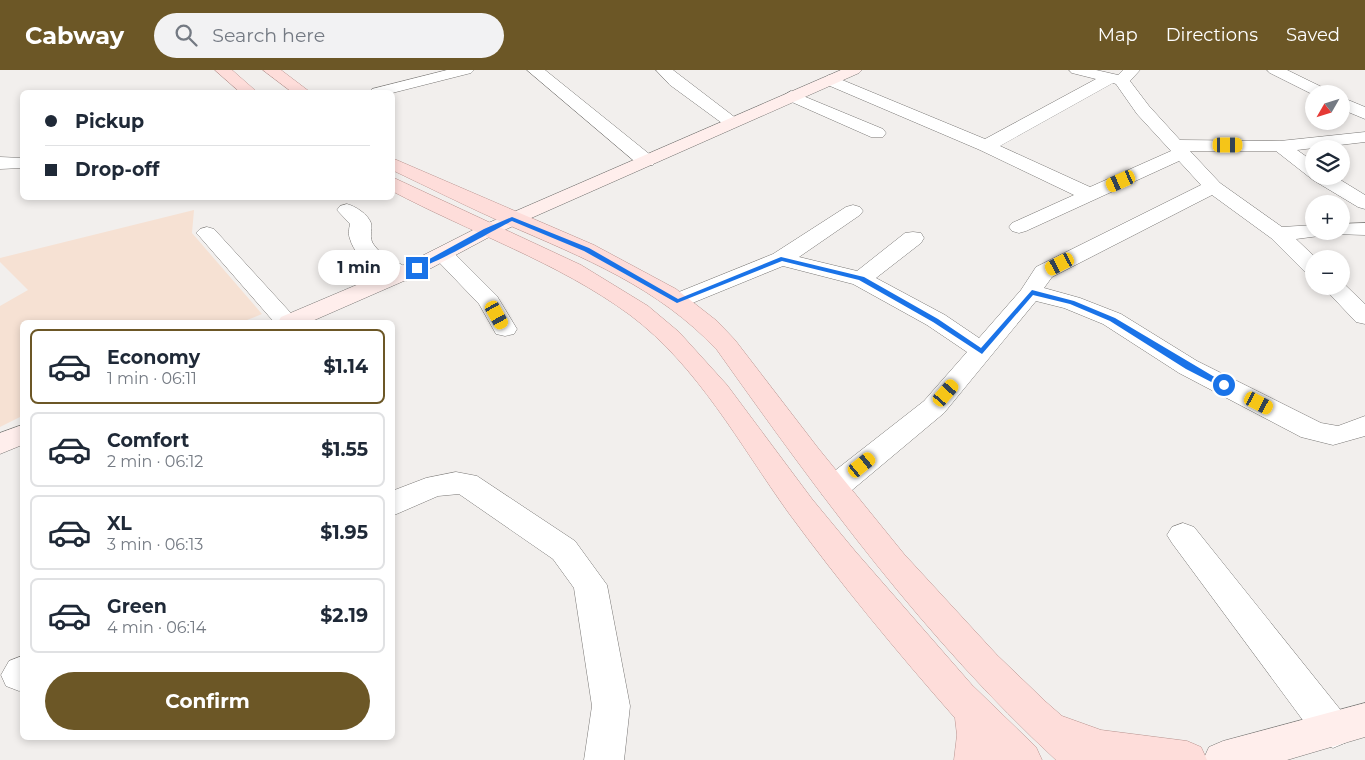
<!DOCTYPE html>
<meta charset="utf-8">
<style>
body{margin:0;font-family:Montserrat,sans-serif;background:#f2f2f3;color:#1f2937;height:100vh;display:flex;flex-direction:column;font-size:19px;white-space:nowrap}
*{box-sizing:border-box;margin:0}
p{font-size:16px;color:#747a83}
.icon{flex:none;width:28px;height:28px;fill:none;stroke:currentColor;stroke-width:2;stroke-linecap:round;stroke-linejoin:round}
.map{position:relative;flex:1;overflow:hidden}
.sheet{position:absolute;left:20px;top:250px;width:375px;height:420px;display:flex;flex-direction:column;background:#fff;border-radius:8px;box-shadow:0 2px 8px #0003}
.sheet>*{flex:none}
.top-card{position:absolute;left:20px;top:20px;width:375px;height:110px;border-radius:8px;box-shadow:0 2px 8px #0003;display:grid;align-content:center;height:110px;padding:0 25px;background:#fff}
.needle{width:32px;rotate:231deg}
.controls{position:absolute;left:1305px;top:15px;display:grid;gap:10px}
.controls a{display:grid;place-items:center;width:45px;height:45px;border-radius:50%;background:#fff;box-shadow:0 2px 8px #0003;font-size:25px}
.end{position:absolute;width:22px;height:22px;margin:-11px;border:6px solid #1a73e8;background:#fff;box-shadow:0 0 0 2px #fff}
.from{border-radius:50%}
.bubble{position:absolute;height:35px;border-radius:18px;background:#fff;box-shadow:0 2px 8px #0003;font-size:16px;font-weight:700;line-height:35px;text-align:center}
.car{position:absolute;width:15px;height:30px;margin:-15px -8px;border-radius:6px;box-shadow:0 0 4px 1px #0007;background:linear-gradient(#f5c518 24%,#345 0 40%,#f5c518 0 76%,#345 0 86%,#f5c518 0)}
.top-card b{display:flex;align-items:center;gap:18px;height:48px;font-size:19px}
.top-card b+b{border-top:1px solid #e0e1e3}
.top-card i{width:12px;height:12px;background:#1f2937}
ul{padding:9px 0 0;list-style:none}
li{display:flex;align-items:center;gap:15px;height:75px;margin:0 10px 8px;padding:0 15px;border:2px solid #e0e1e3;border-radius:8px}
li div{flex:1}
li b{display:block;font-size:19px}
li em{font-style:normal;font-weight:700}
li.on{border-color:#6c5726}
li>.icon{width:45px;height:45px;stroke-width:1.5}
.button{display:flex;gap:10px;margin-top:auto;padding:10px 25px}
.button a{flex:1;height:58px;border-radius:30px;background:#6c5726;color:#fff;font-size:20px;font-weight:700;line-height:58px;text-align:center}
header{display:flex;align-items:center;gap:30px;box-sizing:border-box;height:70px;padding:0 25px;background:#6c5726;color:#fff}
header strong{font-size:24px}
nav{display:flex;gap:28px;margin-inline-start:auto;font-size:18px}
.search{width:350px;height:45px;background:#f2f2f3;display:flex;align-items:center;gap:12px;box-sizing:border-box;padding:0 18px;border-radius:28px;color:#747a83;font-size:19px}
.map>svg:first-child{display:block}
</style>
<header>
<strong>Cabway</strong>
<div class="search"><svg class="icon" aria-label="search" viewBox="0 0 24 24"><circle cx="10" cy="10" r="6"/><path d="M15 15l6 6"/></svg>Search here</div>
<nav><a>Map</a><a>Directions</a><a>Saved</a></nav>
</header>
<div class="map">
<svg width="1365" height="690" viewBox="0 0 1365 690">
<rect width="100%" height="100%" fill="#f2efed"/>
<path fill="#f6e1d3" d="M194,140l-2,23 70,81 -20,8h-220v94l-22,11v-121l28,-16 -28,-28v-4z"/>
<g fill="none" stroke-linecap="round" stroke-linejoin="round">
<defs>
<path id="street" d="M447,0h27l-3,3 -79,20 -22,-1 2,-3z
M527,0h18l108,87 2,4 -2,4h-14z
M656,0h17l68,52 -3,4h-12l-56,-41z
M1069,0h27l22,5 5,-5h17l-10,11 19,25 31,34 100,1 85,-9v10l-68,8 17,12v14h20l31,19v14l-7,-2 -45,-27 -37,-29h-86l30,32 62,44 32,-2v6h16l-3,4 -31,4 21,20h-3v16l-8,-2 -35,-35 -59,-43 -160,82 -8,11 36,10 41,16 76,47 124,62 17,3 27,-10v20l-32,9 -32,-8 -122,-64 -76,-49 -39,-16 -28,-7 -92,112 -99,83 -11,3 -11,-3 -4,-8 4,-8 101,-79 43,-49 -40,-27 -74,-41 -70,-18 -98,40 -8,2 -8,-2 -4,-5 4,-5 104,-42 73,-47 7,-2 7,2 3,4 -3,4 -61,42 58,14 48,-38 8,-1 8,1 3,5 -3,5 -45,35 69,37 34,23 42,-48 15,-23 165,-82 -22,-24 -153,70 -7,2 -7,-2 -3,-4 3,-4 62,-28 -94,-45 -157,-67 -2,-3 8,-5 6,2 150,62 111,-60 -24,-6zM1113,13l3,1 21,30 34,37 -81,36 -90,-41z
M1267,0h20l43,21 2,3 -18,1 -44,-22z
M791,21l92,38 3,4 -3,4h-12l-86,-38 -2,-3z
M1341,27l24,10v12l-24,-10z
M0,87l22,1v10l-22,1z
M347,134c8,2 21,10 24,19 2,8 -3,14 3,22 10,15 31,17 40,30l-3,5c-22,5 -55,-19 -61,-41 -2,-5 -1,-10 0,-15l-13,-14 3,-4z
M1365,153v12l-31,-1 -3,-3h10v-7z
M207,157l7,2 85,93h-25l-74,-85 -4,-4 4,-4z
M444,179l8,2 45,45 20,33 -3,5 -9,2 -9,-2 -17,-30 -46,-48 3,-5z
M1341,211l24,23v20l-9,-2 -34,-36h19z
M456,402l21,4 98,65 32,44 23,121 -6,54h-40l8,-54 -18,-118 -21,-29 -94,-65 -21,2 -46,20v-25l34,-13z
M1183,453l11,4 153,191 5,12 -5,12 -14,6 -14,-6 -147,-199 -5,-8 5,-8z
M22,586v34l-3,1 -13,-5 -5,-11 8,-14z"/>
<path id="secondary" d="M841,0h21l-3,3 -366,162 -71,38 -112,49h-32l3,-5 125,-53 73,-37z
M22,355v20l-22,9v-21z
M1365,633v34l-78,23h-84l6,-13 14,-6z"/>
<path id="primary" d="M215,0h17l25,22h-17z
M263,0h18l29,22h-18z
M392,88l202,87 82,44 41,32 18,19 83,108 86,106 93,101 49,47 16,14 39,14 86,11 14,6 6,13h-151c-131,-121 -236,-265 -339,-410 -59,-63 -133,-92 -211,-126 -38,-17 -76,-36 -114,-54z
M392,107l189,88 67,41 31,26 48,53 85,114 43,52 117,134 64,62 6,13h-88l3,-25 -2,-17c-58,-66 -115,-135 -167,-206 -48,-67 -90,-146 -158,-197 -72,-53 -159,-82 -238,-124z"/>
</defs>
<use href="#street" stroke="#797775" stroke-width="1"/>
<use href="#secondary" stroke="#797775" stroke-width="1"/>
<use href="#primary" stroke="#b8938f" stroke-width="1"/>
<use href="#street" fill="#fff" fill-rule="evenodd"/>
<use href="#secondary" fill="#ffeeec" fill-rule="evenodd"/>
<use href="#primary" fill="#feddda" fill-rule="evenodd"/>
</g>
<path fill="#1a73e8" d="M512,147l77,31 89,51 103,-42 83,20 74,42 43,29 51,-58 42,11 41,17 113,67 -7,2 -35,-18 -76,-48 -40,-17 -37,-9 -51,59 -49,-32 -74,-42 -77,-19 -105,42 -93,-52 -72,-30c-15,7 -91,52 -99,47l71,-39z"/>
</svg>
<div class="controls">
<a><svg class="needle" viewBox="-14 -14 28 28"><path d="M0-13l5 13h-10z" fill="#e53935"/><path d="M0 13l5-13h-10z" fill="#747a83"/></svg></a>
<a><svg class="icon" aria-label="layers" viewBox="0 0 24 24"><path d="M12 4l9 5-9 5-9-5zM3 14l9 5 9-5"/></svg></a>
<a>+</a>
<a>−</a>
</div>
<i class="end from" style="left:1224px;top:315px"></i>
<i class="end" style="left:417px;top:198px"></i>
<div class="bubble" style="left:318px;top:180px;width:82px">1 min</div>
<i class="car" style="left:1228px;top:75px;rotate:90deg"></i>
<i class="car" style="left:1121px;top:111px;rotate:246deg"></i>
<i class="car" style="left:1060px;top:194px;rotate:243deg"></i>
<i class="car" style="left:497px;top:245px;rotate:151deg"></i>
<i class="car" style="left:946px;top:323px;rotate:41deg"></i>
<i class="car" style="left:1259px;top:333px;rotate:117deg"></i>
<i class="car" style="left:862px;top:395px;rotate:51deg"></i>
<div class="top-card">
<b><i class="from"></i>Pickup</b>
<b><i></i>Drop-off</b>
</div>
<section class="sheet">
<ul>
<li class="on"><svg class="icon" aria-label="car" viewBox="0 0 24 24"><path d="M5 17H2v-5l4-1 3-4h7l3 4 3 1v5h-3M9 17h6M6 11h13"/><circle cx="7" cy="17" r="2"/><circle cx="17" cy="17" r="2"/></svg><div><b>Economy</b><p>1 min · 06:11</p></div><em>$1.14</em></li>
<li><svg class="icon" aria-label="car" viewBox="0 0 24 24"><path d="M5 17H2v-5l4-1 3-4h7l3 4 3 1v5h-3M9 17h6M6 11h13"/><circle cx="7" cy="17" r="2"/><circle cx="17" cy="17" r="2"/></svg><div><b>Comfort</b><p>2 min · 06:12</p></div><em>$1.55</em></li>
<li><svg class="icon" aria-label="car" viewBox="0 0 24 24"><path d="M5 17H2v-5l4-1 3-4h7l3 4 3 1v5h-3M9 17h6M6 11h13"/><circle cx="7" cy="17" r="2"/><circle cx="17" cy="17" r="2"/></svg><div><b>XL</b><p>3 min · 06:13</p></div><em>$1.95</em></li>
<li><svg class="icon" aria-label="car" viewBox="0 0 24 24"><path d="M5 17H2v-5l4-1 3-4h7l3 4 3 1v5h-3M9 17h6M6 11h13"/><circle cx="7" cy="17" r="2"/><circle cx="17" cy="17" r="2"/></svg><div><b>Green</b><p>4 min · 06:14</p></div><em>$2.19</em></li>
</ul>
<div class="button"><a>Confirm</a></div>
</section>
</div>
